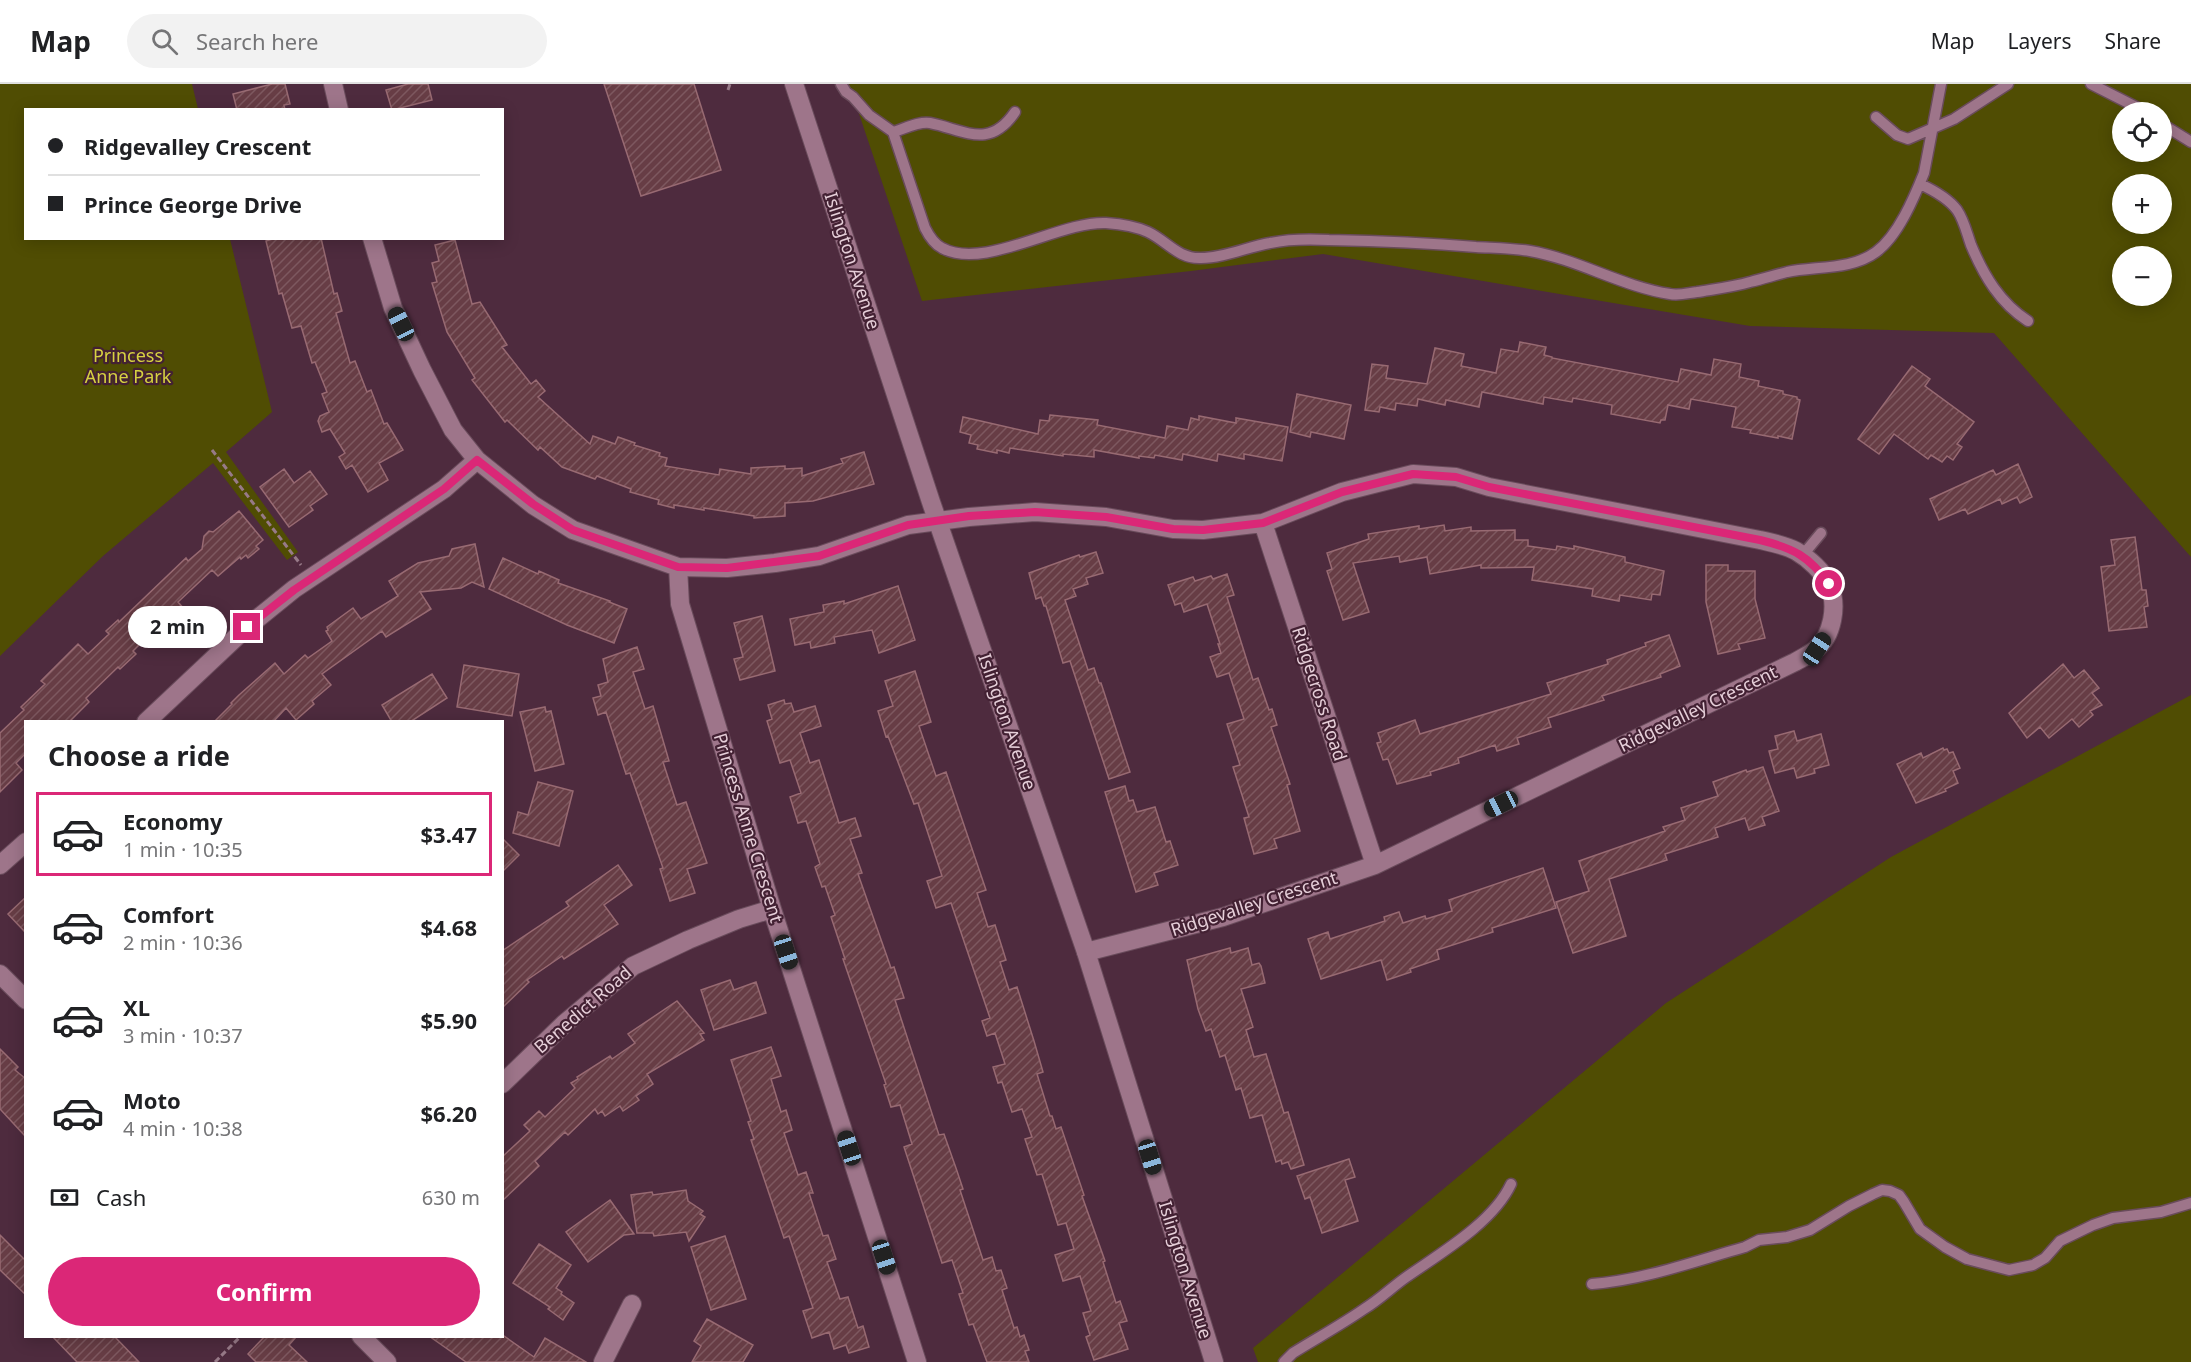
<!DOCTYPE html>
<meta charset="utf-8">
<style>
body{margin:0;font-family:"Noto Sans",sans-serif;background:#f2f2f2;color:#202124;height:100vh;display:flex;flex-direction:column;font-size:22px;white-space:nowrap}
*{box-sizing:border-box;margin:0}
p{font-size:20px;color:#757577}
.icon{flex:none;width:33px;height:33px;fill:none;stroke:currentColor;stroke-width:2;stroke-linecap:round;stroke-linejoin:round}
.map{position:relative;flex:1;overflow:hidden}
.details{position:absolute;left:24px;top:636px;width:480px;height:618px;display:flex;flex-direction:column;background:#fff;border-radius:0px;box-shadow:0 3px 15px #0003}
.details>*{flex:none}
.guide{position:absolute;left:24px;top:24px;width:480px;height:132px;border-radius:0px;box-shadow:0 3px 15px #0003;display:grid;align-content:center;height:132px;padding:0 24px;background:#fff}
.buttons{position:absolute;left:2112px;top:18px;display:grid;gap:12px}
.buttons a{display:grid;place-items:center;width:60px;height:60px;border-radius:50%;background:#fff;box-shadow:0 3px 15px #0003;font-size:30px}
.end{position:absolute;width:27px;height:27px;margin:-14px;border:8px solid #db2777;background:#fff;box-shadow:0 0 0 3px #fff}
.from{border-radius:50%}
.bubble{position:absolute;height:42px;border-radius:21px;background:#fff;box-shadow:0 3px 15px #0003;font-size:20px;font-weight:700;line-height:42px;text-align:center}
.car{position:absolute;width:18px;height:36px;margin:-18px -9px;border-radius:8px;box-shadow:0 0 4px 2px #0007;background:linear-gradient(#222 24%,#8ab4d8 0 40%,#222 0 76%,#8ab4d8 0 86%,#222 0)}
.guide b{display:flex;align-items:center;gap:21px;height:57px;font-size:22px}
.guide b+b{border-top:2px solid #e0e0e0}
.guide i{width:15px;height:15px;background:#202124}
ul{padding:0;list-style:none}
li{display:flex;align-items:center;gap:18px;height:84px;margin:0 12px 9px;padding:0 12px;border:3px solid transparent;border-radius:0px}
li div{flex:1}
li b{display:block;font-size:22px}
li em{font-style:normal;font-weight:700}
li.current{border-color:#db2777}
li>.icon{width:54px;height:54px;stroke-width:1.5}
h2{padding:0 24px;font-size:27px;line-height:72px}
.pay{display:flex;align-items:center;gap:15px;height:66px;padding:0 24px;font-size:22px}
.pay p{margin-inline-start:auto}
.action{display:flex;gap:12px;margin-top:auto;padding:12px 24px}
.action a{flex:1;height:69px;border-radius:36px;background:#db2777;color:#fff;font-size:24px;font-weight:700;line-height:69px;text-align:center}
header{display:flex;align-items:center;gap:36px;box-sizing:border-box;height:84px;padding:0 30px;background:#fff;border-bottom:2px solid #e0e0e0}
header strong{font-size:28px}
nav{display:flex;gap:33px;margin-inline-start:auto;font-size:21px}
.search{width:420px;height:54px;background:#f2f2f2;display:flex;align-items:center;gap:15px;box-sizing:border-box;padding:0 21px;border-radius:33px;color:#757577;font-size:22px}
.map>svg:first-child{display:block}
</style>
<header>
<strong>Map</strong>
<div class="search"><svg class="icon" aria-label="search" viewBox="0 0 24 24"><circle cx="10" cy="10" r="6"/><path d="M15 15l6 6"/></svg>Search here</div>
<nav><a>Map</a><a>Layers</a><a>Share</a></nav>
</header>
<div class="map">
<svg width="2191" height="1278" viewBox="0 0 2191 1278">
<defs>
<pattern id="building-hatch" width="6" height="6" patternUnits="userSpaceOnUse" patternTransform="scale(1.5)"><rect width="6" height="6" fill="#673d45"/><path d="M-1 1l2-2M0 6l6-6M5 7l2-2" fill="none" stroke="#7d585f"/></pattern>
</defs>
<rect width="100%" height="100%" fill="#4e2b3e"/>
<path fill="#504d03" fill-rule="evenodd" d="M0,0h192l6,25 -172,1v128l204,1 42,173 -46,40 72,100 -11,8 -74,-97 -110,93 -103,100z
M849,0h1342v473l-197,-224 -244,-7 -427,-72 -132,17 -269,30zM2122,28h40v40h-40zM2122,100h40v40h-40zM2122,172h40v40h-40z
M2191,611v667h-933l-5,-14 413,-345 225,-146z"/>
<path fill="url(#building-hatch)" stroke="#986a72" stroke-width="1.5" d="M272,0h13l5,20 -6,1 1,5h-48l-4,-16z
M408,0h20l4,16 -40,10 -6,-20z
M604,0h90l27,86 -80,26z
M276,154h45l13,56 3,-1 5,18 -6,2 14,50 5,-2 12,31 4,-2 13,34 3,-1 16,27 -24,13 9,17 -20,12 -16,-27 -6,4 -7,-12 6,-4 -15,-24 -8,3 -4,-11 2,-5 9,-4 -7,-18 5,-2 -12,-30 -3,1 -11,-37 -9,2 -10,-35 -3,1 -13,-53z
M455,156l17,64 8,-2 27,43 -5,2 29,37 5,-4 9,11 -7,6 52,47 3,-8 22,8 3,-7 17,6 -1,2 26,8 -1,3 8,2 -2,8 54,9 1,-6 31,5v-6l34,-2v3l17,-1v8l41,-13 -2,-4 23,-7 10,32 -61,17 -28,2v13l-31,2v-2l-50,-8v2l-30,-5v3l-16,-4 1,-4 -29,-8 1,-3 -34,-13 -2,3 -33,-12 -22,-20 -2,3 -31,-30 -2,2 -33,-42 3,-2 -28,-46 -15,-49 5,-1 -5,-19 7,-2 -4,-16z
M1520,258l26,5 -2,8 8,2v1l126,24 3,-13 30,6 3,-16 27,5 -2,13 20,4 -1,5 25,5v3l14,3v2l3,1 -8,39 -14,-3v2l-28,-5 1,-3 -19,-3 4,-20 -45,-8 -2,10 -21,-4 -3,15h-4l-1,3 -49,-9 1,-9 -39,-7 -1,4 -28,-5 -1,7 -61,-12 -3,15 -33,-7 -1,5 -27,-6 -1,7 -21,-3 -1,7 -15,-3 -1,5 -14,-2 7,-46 16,2 -2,12 41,6 8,-36 29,6 -3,12 35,7 5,-24 17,3z
M1912,282l18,13 -5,7 49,36 -17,22 5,3 -9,13 -6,-4 -5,6 -11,-7 -3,4 -34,-25 -15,20 -21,-15z
M1297,310l54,11 -7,34 -33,-7 -1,5 -20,-5z
M1050,331l48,5 -1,5 68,13 2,-12 21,4 3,-12 8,2v-4l37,7v-5l52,9 -6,34 -38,-7v5l-26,-5 -1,7 -34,-7 -1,6 -27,-5 -1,3 -15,-2v2l-45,-8v7l-31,-3v2l-53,-8 -1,5 -12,-3v3l-20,-4 1,-4 -9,-2 2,-8 -11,-3 3,-15 75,17 2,-14 9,1z
M2018,380l14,33 -12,6 -3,-6 -15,7 -2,-5 -32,15 -3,-5 -26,11 -9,-21 63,-29 3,5z
M284,385l10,14 16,-12 17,23 -17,12 3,4 -24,17 -29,-40z
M239,427l24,29 -7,6 3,3 -11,9 -2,-3 -5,4 -1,-2 -22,19 -6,-6 -34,32 7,8 -15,14 -5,-5 -32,32 3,3 -16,15 -2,-2 -32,31 3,4 -20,20h-43v31l-10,10 6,7 -22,22v-59l24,-23 -3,-3 24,-23 -4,-3 37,-37 10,10 21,-20 -3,-3 12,-11 1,2 67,-64 2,3 14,-12 2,-13 5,-5 4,1z
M1444,441l1,6 26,-4v4l44,-1v10h13v6l28,4 1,-4 17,3v-3l51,11v5l39,9 -4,24 -8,-1 -1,6 -31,-5 -1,6 -27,-5 1,-7 -61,-9 2,-13 -53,1v-3l-51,9 -3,-17 -27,5 -1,-6 -46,7 16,49 -26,8 -16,-49 5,-2 -5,-16 42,-14 -1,-5 51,-8v3z
M2135,453l7,53h4l2,16 -4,1 3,20 -38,4 -8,-64 14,-2 -4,-25z
M475,460l9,43 -12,-5 -11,6 -41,4 11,17 -45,28 -4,-6 -60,43 9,11 -19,16 2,3 -18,16 -10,-12 -13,14h-59l18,-18 -1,-1 8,-8 36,-32 9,11 21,-19 3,3 24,-17 -6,-10 2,-1 -1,-3 26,-19 8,11 37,-23 -9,-15 29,-18 31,-7 3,-7z
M1096,468l7,21 -17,5 2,6 -15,5 3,7 -11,4 23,70 6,-2 5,15h2l29,89 -21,7 -39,-118 -7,2 -17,-57h-2l-3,-9 -5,2 -7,-26 50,-18 1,2z
M503,474l35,16 1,-3 20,9 -1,3 52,18 -1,1 18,7 -13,34 -47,-18 -78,-36z
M1706,481h22v6h27v28l10,39 -27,6 2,5 -22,5 -12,-52z
M1227,490l7,21 -7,2 26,83 5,-2 11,32 3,-1 5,16 -6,2 19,57 -3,1 13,46 -26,8 3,9 -23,6 -10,-36 5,-1 -16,-50 7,-2 -13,-41 17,-5 -15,-46 -12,4 -7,-20 11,-4 -3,-9h2l-13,-40 -23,8 -3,-9 -6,2 -7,-20 25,-8 2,4 16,-5 2,3z
M898,502l17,54 -36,13 -7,-23 -38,7 1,6 -24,5 -1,-6 -15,3 -5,-26 34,-7 -1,-7 21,-4v3z
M762,532l13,55 -35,9 -6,-21 9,-2 -9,-34z
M1669,551l11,31 -20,8 1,3 -59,19 2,4 -56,18 3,9 -34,11 2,6 -22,7 -2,-6 -37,13 1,5 -29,9 1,3 -34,9 -9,-25 -5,1 -6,-17 4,-1 -3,-9 37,-13 5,14 131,-40 -4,-11 61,-19 -1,-4 39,-14 -1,-3z
M637,563l7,22 -11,3 12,37 8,-3 16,55 -6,1 14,43 9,-3 21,61 -20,6 8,24 -25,8 -10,-32 3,-1 -33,-95 -4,1 -20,-62 -8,3 -5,-17 8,-2 -3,-11 10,-3 -5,-23z
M2063,580l11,14 10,-8 15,18 -7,5 10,12 -12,6 3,4 -14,12 -7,-8 -23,19 -9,-11 -13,11 -18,-25z
M464,581l55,9 -7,42 -55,-9z
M915,587l16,51 -12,4 17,50 10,-4 40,118 -9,3 11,34 7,-2 11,35 -6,2 9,28 8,-3 17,54 9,31 -6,2 13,42h2l4,13 5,-2 23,68 -2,1 23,65 -2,1 13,41 4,-2 7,20 -8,2 9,26 -34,11 -8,-23 4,-2 -7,-22 8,-2 -11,-35 -17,5 -8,-26 19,-6 -8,-26 -8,2 -16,-51 -5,1 -12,-36 7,-2 -10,-28 -10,3 -10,-30 -4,1 -5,-16 12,-3 -10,-31 -8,3 -5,-15 8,-3 -39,-115 -15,5 -9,-27 15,-5 -24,-73 -4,1 -26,-68 -2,1 -8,-26 15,-5 -8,-25z
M432,590l15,24 -37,24h-18l-10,-17z
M784,616l1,4 6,-1 3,9 21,-6 6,20 -21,7 10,30 9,-3 20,63 16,-5 6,18 -11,3 12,34 -4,1 33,94 3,-1 10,31 -9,2 44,135 5,-1 13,37 6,18 -3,1 23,70 9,-3 4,14 5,-1 6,18 -5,2 12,38 3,-1 3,10 4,-2 5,15 -4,1 4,11h-42l-14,-38 -4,1 -10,-31 4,-1 -11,-33 -10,3 -38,-116 8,-3 -12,-39 -9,2 -7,-22 2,-1 -43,-125h2l-14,-42 4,-2 -10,-29 -3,1 -7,-20 5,-3 -14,-43 -8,2 -8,-26 11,-4 -11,-33 -10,3 -13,-42 5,-2 -4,-14z
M545,623l1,5 5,-1 13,53 -29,7 -15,-59z
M1794,647l3,10 24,-7 8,31 -15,4 1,4 -18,5 -3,-10 -19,5 -6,-22 9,-2 -3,-13z
M1943,664l1,2 3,-1 2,4 4,-1 7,16 -7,3 5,12 -13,6 1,2 -30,12 -19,-39 24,-11 2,5z
M1763,683l16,44 -17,6 3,8 -16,5 -4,-12 -30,10 3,9 -53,17 2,6 -58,19 17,57 -53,17 -17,-51 33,-11 -10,-30 86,-30 -2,-4 22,-7 -4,-12 37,-12 -5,-14 33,-12 1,2z
M538,698l35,9 -14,55 -46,-13 5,-21 10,3z
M1125,702l4,15 4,-1 4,12 18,-5 11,35 4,-1 8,24 -24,8 4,12 -22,7 -31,-100z
M502,754l17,17 -17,17z
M618,781l14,20 -28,20 14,19 -54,35 -2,-3 -35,24 2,2 -27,26v-57l67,-45 -3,-4z
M1543,784l13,40 -64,20 1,4 -56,18 2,9 -29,10 1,3 -24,8 -6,-20 -60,19 -13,-40 20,-7 2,7 55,-18 -1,-4 15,-5 4,11 22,-7 1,3 26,-8 -3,-11z
M26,813v36l-18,-19z
M1230,864l1,5 17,-5 4,17 7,-2 2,3 4,17 -24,6 12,38 -7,3 8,27 12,-3 18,59 4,-1 16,53 -13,4 -3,-7 -6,2 -1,-4 -5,2 -14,-47 -12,3 -9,-30 -5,2 -11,-35 -5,2 -9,-28 -5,2 -8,-22 -11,-49z
M730,896l4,10 22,-8 10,31 -52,17 -13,-40z
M677,917l27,32 -4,1 4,6 -57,34 6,10 -17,12 3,4 -16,11 -3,-5 -15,10 -3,-5 -4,3 -3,-5 -27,26 -3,-3 -30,29 4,5 -37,35v-44l28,-26 -6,-6 15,-14 6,6 30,-29 -4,-5 7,-4 -1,-2 33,-21 2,3 23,-16 -7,-9z
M771,963l10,29 -10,3 10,33 5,-2 6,20 -8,3 14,42 8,-3 7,21h-4l14,43 5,-1 8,24 -9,3 13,37 8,-2 10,31 5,-2 6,21 -20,6 -3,-8 -12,4 -5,-17 -17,6 -9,-27 10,-3 -24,-72 -5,2 -33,-98 3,-1 -6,-17 3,-1 -20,-61z
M0,965l18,18 -3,3 11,9v58l-26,-28z
M1349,1075l6,18 -10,3 13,41 -36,12 -12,-36 -5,2 -8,-23z
M686,1106l2,11 15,10 -3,3 5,3 -16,24 -3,-9 -32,4 -1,-3h-16l-6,-38 21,-3 1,3z
M610,1116l24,34 -10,1 -36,27 -22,-30z
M0,1151l26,26v34l-26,-25z
M725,1152l21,63 -35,11 -20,-63z
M539,1160l32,21 -15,23 6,4 -1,2 13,9 -11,17 -15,-11 2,-2 -37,-24z
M707,1235l46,26 -10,17h-51l9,-16 -7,-5z
M52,1252h62l25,26h-62z
M265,1252h32l-8,9 18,17h-51l-8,-8z
M429,1252h75l30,21 11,-19 41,24h-120z"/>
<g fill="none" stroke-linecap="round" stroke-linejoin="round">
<defs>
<path id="lane" d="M841,0l5,8 7,5 16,18 24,17c11,-3 26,-11 37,-9 35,7 59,27 85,-11
M2091,0l55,28
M1876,33l21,18 11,4 46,-20 54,-35
M2162,40l29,18
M893,48l32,96c4,8 9,16 17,20 42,23 117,-27 164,-25 14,1 29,3 42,9 19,9 30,27 53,26 23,0 46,-11 69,-15 19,-4 40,-4 59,-3 49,1 98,3 147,7 18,1 36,1 54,4 47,8 93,36 140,43 9,2 18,-1 27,-2 18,-3 36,-5 53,-10 13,-3 25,-7 37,-10 29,-6 65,-2 89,-20 22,-16 38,-54 48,-79l17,-89
M1920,100c13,6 28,14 37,26 7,10 10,24 14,35 13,31 29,58 57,76
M1802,472l19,-23
M1592,1200c52,-4 103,-23 153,-37l14,-7 28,-3 23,-7 39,-24 24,-12 9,-4 8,1 9,4 5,7 16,27 25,18 22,12 42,11 24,-5 12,-7 15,-17 33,-16 20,-7 48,-6 30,-9
M1284,1278l9,-9c24,-15 48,-28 71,-44 15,-9 27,-21 41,-31 34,-24 88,-55 106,-94"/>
<path id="street" d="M333,0l6,26
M372,154l21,70 29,62 31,60 24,30 56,45 40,25 105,37 49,1 48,-5 44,-7 89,-31 61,-8 66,-5 71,5 67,12 30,1 60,-7 79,-31 71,-18 43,3 33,10 271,53c13,3 25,5 36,11 12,7 28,21 33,34 9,20 4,51 -14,65 -6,5 -13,8 -20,12l-420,203 -152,52 -137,35
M1263,439l112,342
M678,483l2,37 92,305 145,453
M146,638l101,-95 47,-38 150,-100 33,-29
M0,781l26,-23
M0,890l26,26
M502,1000l62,-60 69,-58 55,-26 51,-21 33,-10
M361,1252l26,26
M603,1278l29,-58"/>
<path id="secondary" d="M794,0l137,418 155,450 128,410"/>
</defs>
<use href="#lane" stroke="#694b5b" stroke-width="13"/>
<use href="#street" stroke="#694b5b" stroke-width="20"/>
<use href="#secondary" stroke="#694b5b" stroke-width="20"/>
<path stroke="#977a88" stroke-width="3" stroke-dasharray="6 3" stroke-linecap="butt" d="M728,6l2,-6
M212,366l89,115
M215,1278l26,-26"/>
<use href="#lane" stroke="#9e758a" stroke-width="10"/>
<use href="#street" stroke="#9e758a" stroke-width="18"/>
<use href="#secondary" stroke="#9e758a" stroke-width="18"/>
</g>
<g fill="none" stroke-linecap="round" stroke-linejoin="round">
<path stroke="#db2777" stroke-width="8" d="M247,543l47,-37 150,-101 33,-29 56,44 40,26 105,37 49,1 70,-9 22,-3 89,-31 61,-9 66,-4 71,5 67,12 30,1 60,-7 79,-31 71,-18 43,3 33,10 271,53c33,8 49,16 69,44"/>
</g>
<g text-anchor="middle" stroke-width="4.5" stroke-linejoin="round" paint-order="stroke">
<g font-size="18" fill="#e6cfd9" stroke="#432133">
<text transform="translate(852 177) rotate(72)" y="6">Islington Avenue</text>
<text transform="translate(1319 610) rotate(72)" y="6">Ridgecross Road</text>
<text transform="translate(1698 625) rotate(-26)" y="6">Ridgevalley Crescent</text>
<text transform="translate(1007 638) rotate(71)" y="6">Islington Avenue</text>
<text transform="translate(748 744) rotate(73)" y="6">Princess Anne Crescent</text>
<text transform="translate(1254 820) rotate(-18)" y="6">Ridgevalley Crescent</text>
<text transform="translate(583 926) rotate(-41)" y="6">Benedict Road</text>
<text transform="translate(1185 1186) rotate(73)" y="6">Islington Avenue</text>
</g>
<g font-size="18" fill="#d6d141" stroke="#432133">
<text x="128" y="278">Princess<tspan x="128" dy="21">Anne Park</tspan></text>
</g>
</g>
</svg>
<div class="buttons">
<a><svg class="icon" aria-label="locate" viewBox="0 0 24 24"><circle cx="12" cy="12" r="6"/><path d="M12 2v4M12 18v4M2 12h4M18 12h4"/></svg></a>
<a>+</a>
<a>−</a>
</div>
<i class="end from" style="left:1829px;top:500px"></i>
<i class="end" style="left:247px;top:543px"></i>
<div class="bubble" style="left:128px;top:522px;width:99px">2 min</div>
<i class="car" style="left:401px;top:240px;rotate:334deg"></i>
<i class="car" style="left:1817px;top:565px;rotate:33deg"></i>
<i class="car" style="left:1501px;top:720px;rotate:244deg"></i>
<i class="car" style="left:786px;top:868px;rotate:162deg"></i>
<i class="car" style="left:849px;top:1064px;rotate:342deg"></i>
<i class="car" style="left:1150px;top:1073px;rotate:163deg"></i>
<i class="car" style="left:884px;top:1173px;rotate:162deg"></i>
<div class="guide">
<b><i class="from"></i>Ridgevalley Crescent</b>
<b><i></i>Prince George Drive</b>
</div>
<section class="details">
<h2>Choose a ride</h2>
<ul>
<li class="current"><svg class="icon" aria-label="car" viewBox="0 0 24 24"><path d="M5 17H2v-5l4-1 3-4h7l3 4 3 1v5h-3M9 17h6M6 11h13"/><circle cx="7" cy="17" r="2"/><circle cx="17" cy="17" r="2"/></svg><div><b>Economy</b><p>1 min · 10:35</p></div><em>$3.47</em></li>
<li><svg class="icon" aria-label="car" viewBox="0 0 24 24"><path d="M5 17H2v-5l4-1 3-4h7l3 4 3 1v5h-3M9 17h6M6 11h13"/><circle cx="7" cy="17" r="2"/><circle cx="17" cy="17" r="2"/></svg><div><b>Comfort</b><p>2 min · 10:36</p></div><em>$4.68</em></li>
<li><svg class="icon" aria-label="car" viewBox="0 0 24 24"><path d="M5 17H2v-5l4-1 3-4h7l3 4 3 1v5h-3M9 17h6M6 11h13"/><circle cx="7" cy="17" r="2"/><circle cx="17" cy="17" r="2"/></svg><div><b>XL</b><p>3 min · 10:37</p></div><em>$5.90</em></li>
<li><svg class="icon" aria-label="car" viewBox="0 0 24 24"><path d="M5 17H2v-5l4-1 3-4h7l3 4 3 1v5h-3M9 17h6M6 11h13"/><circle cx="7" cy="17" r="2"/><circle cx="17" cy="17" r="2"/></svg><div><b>Moto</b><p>4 min · 10:38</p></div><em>$6.20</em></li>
</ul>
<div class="pay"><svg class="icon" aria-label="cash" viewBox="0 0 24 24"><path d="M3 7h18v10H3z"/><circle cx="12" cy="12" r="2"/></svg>Cash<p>630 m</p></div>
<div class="action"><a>Confirm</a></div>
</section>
</div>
